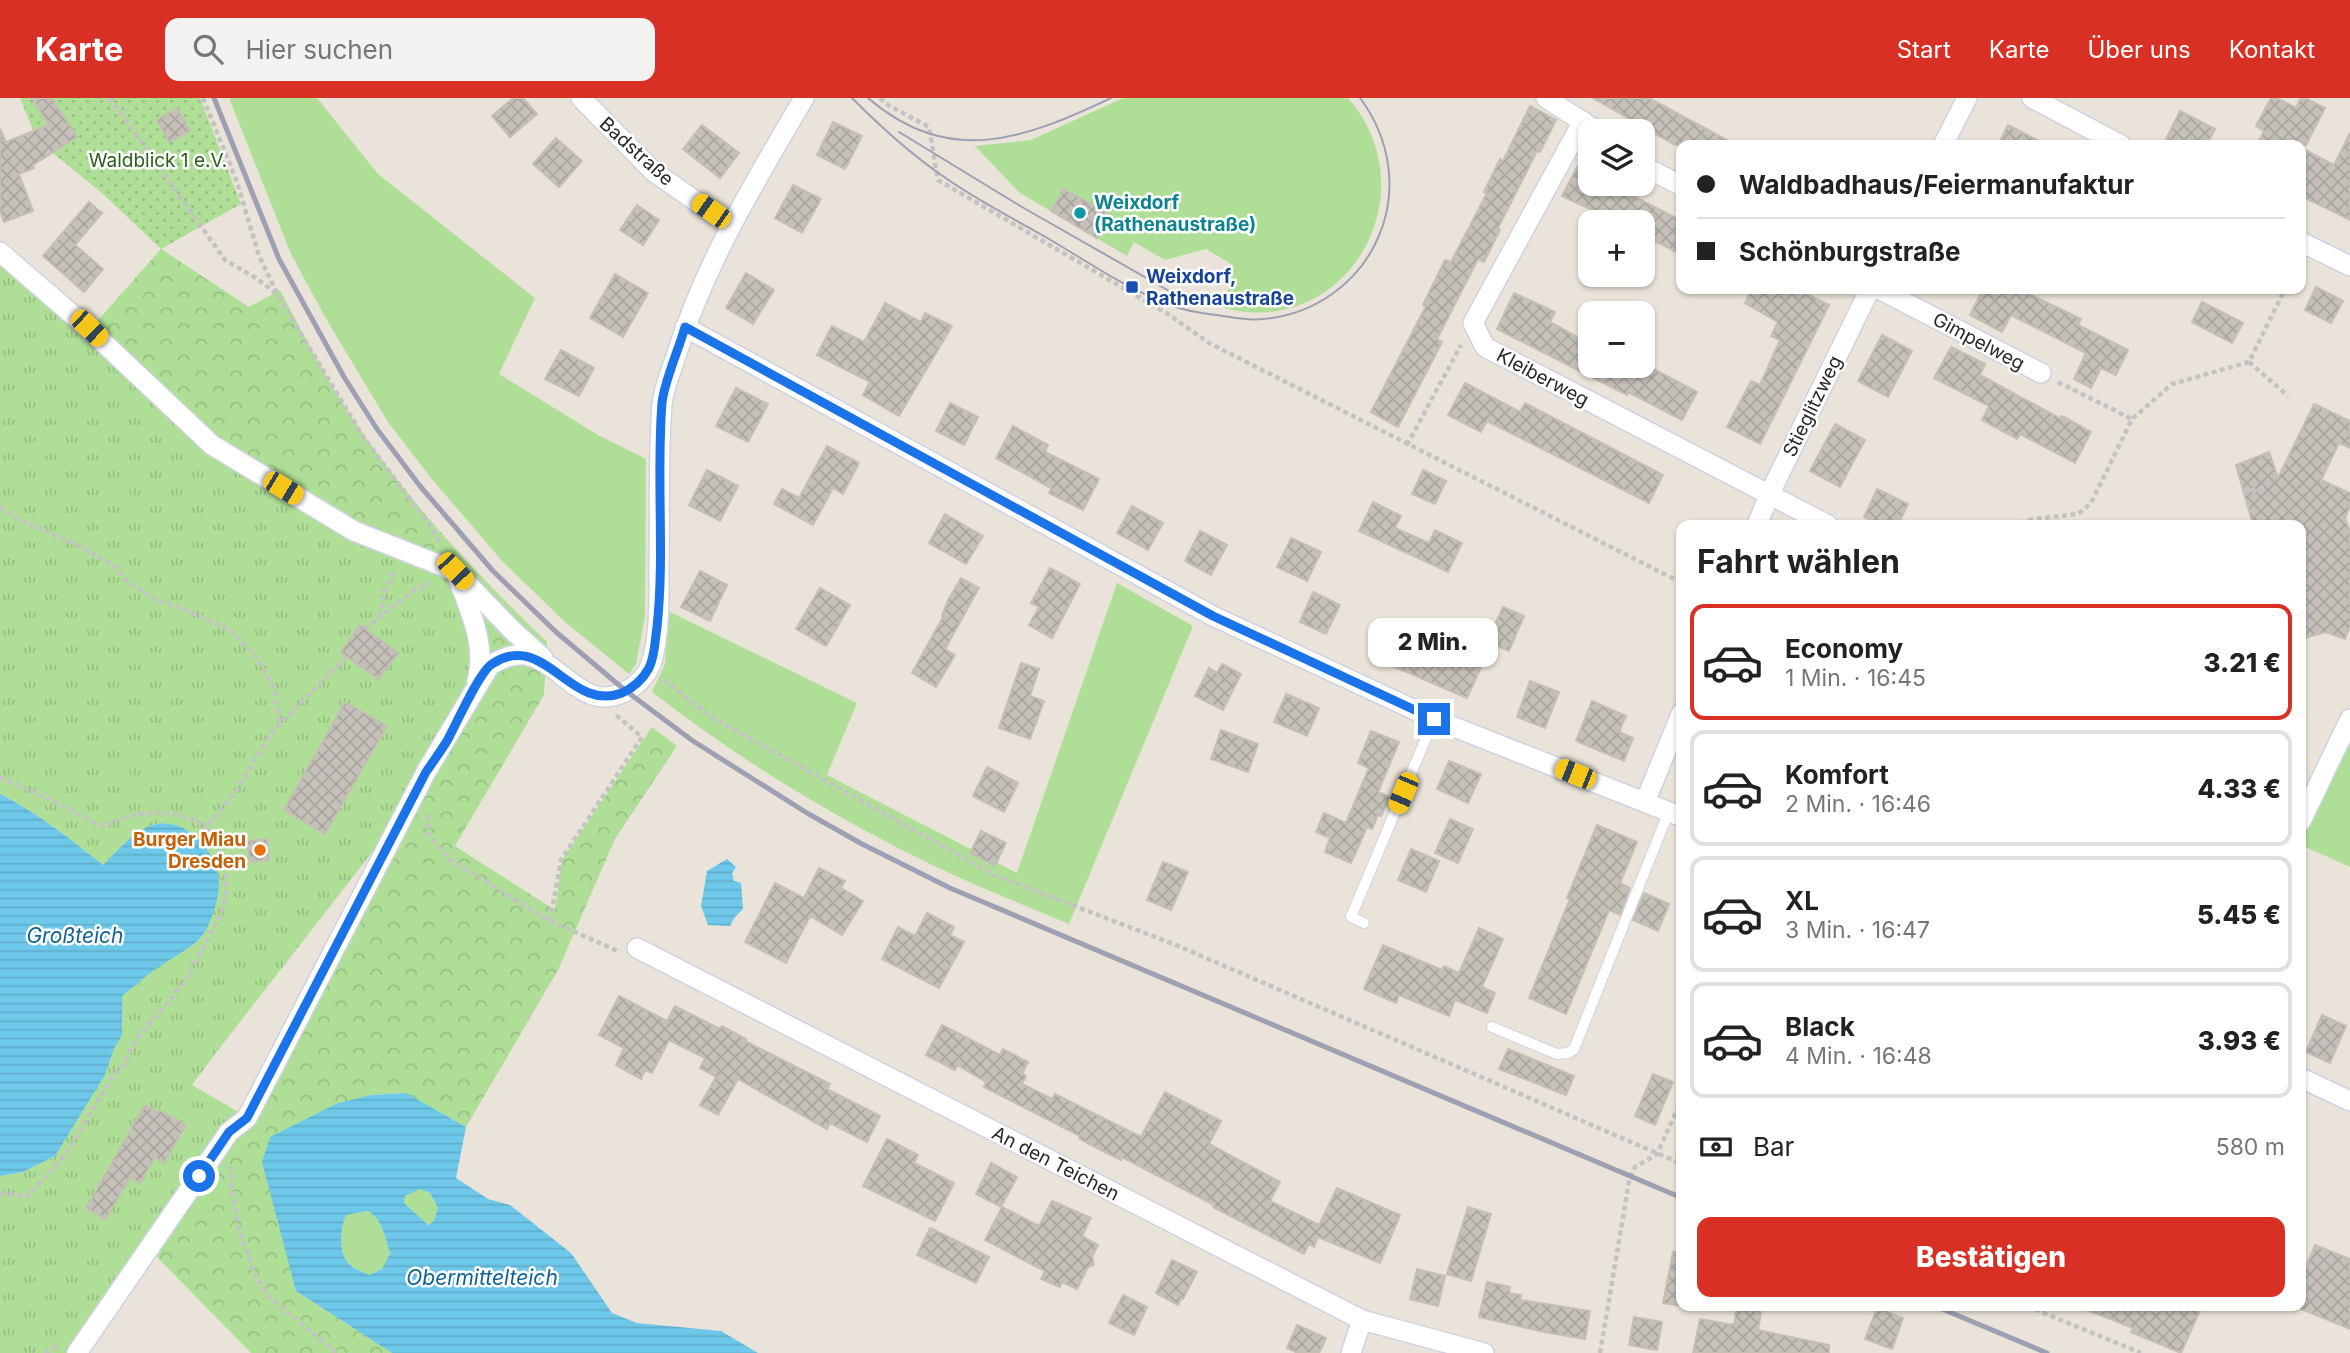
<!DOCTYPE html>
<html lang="de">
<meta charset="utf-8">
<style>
body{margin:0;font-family:Inter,sans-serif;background:#f2f2f2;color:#222;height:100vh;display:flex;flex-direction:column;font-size:26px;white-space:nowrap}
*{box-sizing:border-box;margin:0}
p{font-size:23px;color:#767676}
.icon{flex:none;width:38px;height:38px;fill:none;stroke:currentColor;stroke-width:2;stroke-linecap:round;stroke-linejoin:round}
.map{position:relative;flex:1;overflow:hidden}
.sheet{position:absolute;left:1676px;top:422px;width:630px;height:791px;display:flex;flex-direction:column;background:#fff;border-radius:14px;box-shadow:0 2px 5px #0004}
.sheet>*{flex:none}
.banner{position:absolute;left:1676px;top:42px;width:630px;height:154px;border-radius:14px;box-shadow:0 2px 5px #0004;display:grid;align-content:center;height:154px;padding:0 21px;background:#fff}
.tools{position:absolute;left:1578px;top:21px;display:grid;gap:14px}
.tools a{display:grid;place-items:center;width:77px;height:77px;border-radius:14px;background:#fff;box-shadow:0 2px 5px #0004;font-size:35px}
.end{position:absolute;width:32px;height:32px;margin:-16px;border:9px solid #1a73e8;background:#fff;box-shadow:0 0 0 4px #fff}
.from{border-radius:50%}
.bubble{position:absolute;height:49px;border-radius:14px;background:#fff;box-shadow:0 2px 5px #0004;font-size:23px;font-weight:800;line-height:49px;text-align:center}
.car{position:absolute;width:21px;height:42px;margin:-21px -10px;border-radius:9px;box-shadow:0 0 5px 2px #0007;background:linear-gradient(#f5c518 24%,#345 0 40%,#f5c518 0 76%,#345 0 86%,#f5c518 0)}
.banner b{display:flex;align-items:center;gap:24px;height:66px;font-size:26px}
.banner b+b{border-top:2px solid #e0e0e0}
.banner i{width:18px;height:18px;background:#222}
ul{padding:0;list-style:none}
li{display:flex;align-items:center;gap:21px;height:116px;margin:0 14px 10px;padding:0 7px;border:4px solid #e0e0e0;border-radius:14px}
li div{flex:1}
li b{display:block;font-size:26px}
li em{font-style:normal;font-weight:800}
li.active{border-color:#d93025}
li>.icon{width:63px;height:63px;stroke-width:1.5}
h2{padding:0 21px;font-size:32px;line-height:84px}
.pay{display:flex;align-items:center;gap:18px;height:77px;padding:0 21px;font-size:26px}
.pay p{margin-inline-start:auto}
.primary-button{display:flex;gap:14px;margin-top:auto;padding:14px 21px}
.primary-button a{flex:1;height:80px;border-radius:14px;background:#d93025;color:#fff;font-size:28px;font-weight:800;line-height:80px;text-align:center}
header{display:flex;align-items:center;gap:42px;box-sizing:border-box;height:98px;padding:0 35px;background:#d93025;color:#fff}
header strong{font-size:33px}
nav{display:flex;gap:38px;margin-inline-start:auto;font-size:24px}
.search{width:490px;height:63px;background:#f2f2f2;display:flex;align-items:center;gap:18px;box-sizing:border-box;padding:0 24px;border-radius:14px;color:#767676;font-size:26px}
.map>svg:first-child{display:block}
</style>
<header>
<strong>Karte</strong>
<div class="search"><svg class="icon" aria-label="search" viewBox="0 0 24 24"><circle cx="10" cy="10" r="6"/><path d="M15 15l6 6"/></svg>Hier suchen</div>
<nav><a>Start</a><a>Karte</a><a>Über uns</a><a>Kontakt</a></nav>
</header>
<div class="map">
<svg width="2350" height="1255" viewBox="0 0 2350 1255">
<defs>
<pattern id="forest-crowns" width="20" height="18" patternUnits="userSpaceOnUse" patternTransform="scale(1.75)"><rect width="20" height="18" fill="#afdf97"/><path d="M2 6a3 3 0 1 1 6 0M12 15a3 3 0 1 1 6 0" fill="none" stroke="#97bf82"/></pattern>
<pattern id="park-tufts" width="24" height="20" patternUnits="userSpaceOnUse" patternTransform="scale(1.75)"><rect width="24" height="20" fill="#afdf97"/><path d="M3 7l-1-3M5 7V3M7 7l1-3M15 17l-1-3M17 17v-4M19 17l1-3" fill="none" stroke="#97bf82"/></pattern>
<pattern id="garden-dots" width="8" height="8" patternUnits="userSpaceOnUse" patternTransform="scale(1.75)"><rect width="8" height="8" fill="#afdf97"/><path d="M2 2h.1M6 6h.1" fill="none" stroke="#97bf82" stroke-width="1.8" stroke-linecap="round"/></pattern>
<pattern id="water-rules" width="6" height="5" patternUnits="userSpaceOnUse" patternTransform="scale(1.75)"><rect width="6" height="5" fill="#6ec8ea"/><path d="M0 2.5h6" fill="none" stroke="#5facc9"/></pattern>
<pattern id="building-cross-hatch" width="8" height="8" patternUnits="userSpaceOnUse" patternTransform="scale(1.75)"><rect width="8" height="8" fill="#c5c0b9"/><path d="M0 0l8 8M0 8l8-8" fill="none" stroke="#a9a59f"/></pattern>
</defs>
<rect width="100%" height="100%" fill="#eae3d9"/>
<path fill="#afdf97" d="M229,0h88l61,76 157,124 -36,76 99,61 48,24 -1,157 -9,48 -7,10 -64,-52 -62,-60 -72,-84 -43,-56 -63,-105 -34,-63z
M1123,0h225c83,95 -1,242 -124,210l9,-43 -27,-16 -41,11 -31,-18 -7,14 -107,-63 -45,-47 56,-6z
M1117,485l76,43 -124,298c-38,-16 -76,-31 -113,-48 -108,-50 -210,-111 -304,-184l13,-28 3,-53 189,92 -30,72 190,98z
M2350,621v148l-49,-22v-24z
M420,1090l10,5 8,15 -4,13 -7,4 -23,-21 1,-8z
M369,1113c14,9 16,27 21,42l-8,16 -13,6c-6,-3 -15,-6 -20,-11 -11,-13 -9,-35 -3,-49z"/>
<path fill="url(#forest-crowns)" d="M161,151l88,58 31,-17c26,50 53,102 86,148 53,75 115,141 181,204l-3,53 -89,151 100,64 7,-50 90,-133 25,19 -62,93 -57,131 -92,157 -61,-34 -34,2 -33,8 -42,188 96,62h-141l-94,-96 254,-452 -56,-278 -140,-86 -123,-114z"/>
<path fill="url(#park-tufts)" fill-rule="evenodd" d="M0,156l86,76 125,118 143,86 99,42 25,67 1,23 -7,22 -225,430 -18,14 -153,221h-76v-177l23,-4 32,-16 50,-81 9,-26 8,-14v-39c14,-11 28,-24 42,-33 14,-9 34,-18 42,-33 7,-13 13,-31 13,-46 0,-33 -37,-73 -72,-57 -17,8 -32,25 -44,38 -33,-26 -65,-52 -103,-71zM405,712l-158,307 -55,-32 23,-31z"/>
<path fill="url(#garden-dots)" d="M20,0h180l41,106 -80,45 -58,-55 -66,-54z"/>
<path fill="url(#water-rules)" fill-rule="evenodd" d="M0,696c38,19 70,45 103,71 13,-13 27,-30 44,-38 35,-16 72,24 72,57 0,15 -6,33 -13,46 -8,15 -28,24 -41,33 -15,9 -29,22 -43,33v39l-8,14 -9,26 -50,81 -32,16 -23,4z
M727,761l9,8 -4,6 2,8 7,2 2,26 -9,9 -4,8 -22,-1 -7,-19 6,-35z
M406,995l60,34 -10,51 32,21 22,6 61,48 41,60 25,10 84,8 37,22h-366l-96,-62 -34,-129 8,-25 68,-34 33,-8zM420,1091l10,4 8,15 -4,13 -6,4 -24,-22 1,-7zM368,1113c15,9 17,27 22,42l-8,16 -13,6c-6,-3 -15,-6 -20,-11 -11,-12 -9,-35 -3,-49z"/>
<path fill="url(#building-cross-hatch)" stroke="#c5bfb3" stroke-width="2" d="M32,0h20l25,39 -44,28 1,3 -15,6 14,37 -29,11 -4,-11v-82l6,13 43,-17z
M513,0h10l14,16 -27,23 -18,-21z
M1593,0h56l87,47h-61z
M2271,0h6l19,10 5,-10h4l20,10 -19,37h-49l7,-14 -8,-5z
M1530,8l26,14 -16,32 -3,-1 -39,77 2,2 -16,32 -6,-3 -41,80 5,3 -44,85 -27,-15 55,-106 -3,-1 22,-45 6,2 36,-69 -3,-1 16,-33 3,2z
M177,10l13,23 -21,11 -12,-22z
M2180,13l35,18 -8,16h-28l-13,-6z
M833,24l29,14 -17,33 -28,-14z
M702,27l37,28 -19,25 -37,-29z
M2008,27l39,20h-49z
M2350,35v87l-49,-24v-48l33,17z
M556,40l26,23 -23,26 -26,-23z
M1577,69l14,7v10h19l72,37v34l-39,-20v-13h-25l-56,-26z
M793,87l28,14 -19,34 -27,-15z
M1064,91l46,26 -13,23 -46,-27z
M89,104l13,11 -27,32 28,24 -19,23 -41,-36z
M637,107l22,15 -16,25 -23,-15z
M746,175l28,17 -21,34 -27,-16z
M615,176l33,19 -25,44 -33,-19z
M2316,189l27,14 -12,22 -26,-13z
M1752,191h45l32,16 -69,139 -33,-17 24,-46 9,4 20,-45 -9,-4 7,-14 -33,-19z
M1983,191h36l62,30 -3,6 50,25 -12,25 -15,-7 -10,20 -17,-9 12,-26 -75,-38 -9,17 -32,-17z
M1514,195l41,19 -5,10 40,22 -11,22h69l49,26 -15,28 -54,-28 -1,3 -130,-66z
M2202,204l41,21 -11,20 -40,-21z
M885,205l36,19 4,-9 27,13 -53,90 -36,-21 7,-13 -53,-27 15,-29 32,16z
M1882,237l30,16 -24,46 -30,-16z
M1951,249l34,17 -5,11 81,44 1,-3 29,16 -16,31 -55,-29 -3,5 -35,-19 7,-14 -55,-28z
M561,252l33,18 -15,28 -34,-17z
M1465,285l55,29 5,-9 138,72 -14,28 -162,-82 -6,11 -33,-17z
M736,290l32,16 -20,38 -32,-16z
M950,305l28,14 -14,28 -28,-14z
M2314,306l36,17v27l-11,-5 -18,37 29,13v13l-5,12 5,14v94l-5,13 -19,-7 -25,7v-114h-48l-17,-60 33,-13 9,26z
M1835,326l30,16 -25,47 -30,-16z
M1013,328l35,19 -3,7 54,27 -16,31 -34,-17 2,-5 -55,-30z
M827,348l32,17 -16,31 -10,-6 -20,37 -39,-21 8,-15 17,9z
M707,372l31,16 -18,35 -31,-16z
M1423,372l23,11 -11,23 -23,-10z
M1877,391l31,15 -10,21h-17l-17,-8z
M1373,404l28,14 -6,12 34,15 6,-13 27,13 -14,29 -89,-41z
M1132,408l31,17 -15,27 -31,-17z
M945,416l38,22 -17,28 -37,-21z
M1200,433l27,14 -16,30 -26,-14z
M1291,440l30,14 -14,29 -30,-14z
M1050,470l30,16 -28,54 -23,-13 10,-18 -8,-4z
M700,473l27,14 -17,36 -29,-14z
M961,480l18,10 -34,61 10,6 -19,32 -24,-14 31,-56 -1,-1 6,-16z
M820,490l30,17 -24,41 -30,-17z
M1313,494l27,13 -14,29 -26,-12z
M1503,509l21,9 -15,35 -22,-9z
M360,527l38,28 -20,26 -37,-27z
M1398,532l84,35 -15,33 -84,-36z
M1021,565l18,6 -9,27 14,5 -14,38 -31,-11z
M1222,566l19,10 -18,36 -28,-14 14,-28 8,5z
M1530,583l29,11 -14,36 -28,-11z
M1286,596l33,14 -12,28 -33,-14z
M1592,603l34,15 -7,16 14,6 -9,23 -48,-20z
M345,604l42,24 -62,108 -41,-24z
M1221,632l37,14 -10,28 -37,-13z
M1371,633l28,11 -21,50 12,5 -9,19 -3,-1 -6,14 -5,-2 -16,36 -26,-11 5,-14 -14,-6 8,-19 22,10 23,-55 -11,-5z
M1449,663l32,13 -13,29 -31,-14z
M987,669l31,16 -14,29 -31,-16z
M1450,721l23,10 -15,34 -23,-10z
M1597,727l40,17 -17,41 10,5 -10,27 -11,-5 -43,104 -37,-16 41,-99 -3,-1z
M981,733l25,12 -11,23 -25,-13z
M267,741l2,21 -19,2 -3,-21z
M1411,751l28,12 -13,31 -28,-12z
M1163,764l25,10 -17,38 -24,-10z
M819,770l26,13 -4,7 22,13 -21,34 -32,-19 -24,47 -41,-21 30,-59 29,15z
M1644,795l25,11 -11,27 -25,-11z
M927,815l27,14 -4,8 14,7 -25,46 -57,-29 16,-32 17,9z
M1479,830l24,11 -21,48 13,6 -8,20 -32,-13 -6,16 -50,-21 -3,8 -32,-14 19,-44 59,25 2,-4 15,7z
M619,898l48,25 8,-15 45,23 2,-3 24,13 -1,2 85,43 -3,5 53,27 -13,26 -37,-19 -3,6 -89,-50 -20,36 -18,-10 16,-28 -16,-9 5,-10 -36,-18 -17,33 -7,-3 -4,9 -25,-14 8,-17 -25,-13z
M2322,917l24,11 -16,37 -24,-11z
M942,927l58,30 3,-6 25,13 -6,12 4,2 -4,8 30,15 3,-5 86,43 24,-45 56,29 -12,23 71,38 -10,19 49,24 18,-37 63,27 -20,48 -62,-26 -4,10 -5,-3 -5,10 -91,-47 1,-2 -92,-48 -1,3 -30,-15 -12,-7 1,-2 -96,-49 2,-5 -29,-17 -2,5 -29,-15z
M1508,951l66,27 -8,19 -67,-26z
M1653,976l20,8 -18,43 -20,-9z
M145,1007l13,8 1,-3 27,15 -22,38 -9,-6 -15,26 -10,-6 -24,42 -20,-11z
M887,1041l31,16 -4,8 40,20 -19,38 -72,-35z
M991,1065l26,14 -16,30 -25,-13z
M1052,1103l39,17 -9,18 16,9 -6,12 2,8 -6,2 -11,22 -15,-7 -2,5 -19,-8 4,-8 -60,-31 17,-33 37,19z
M1468,1109l23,7 -20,67 -24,-7z
M930,1130l59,29 -13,26 -59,-28z
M2315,1147l35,14v70l-49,-20v-30z
M1673,1154l9,1v53l-19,-3z
M1172,1162l25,12 -14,27 -2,-1 -3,7 -22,-12z
M1417,1171l28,7 -7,30 -28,-7z
M1487,1184l23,5 -1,6 12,2 -1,5 70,11 -5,28 -41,-7 -65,-15z
M1123,1197l24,12 -13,28 -25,-12z
M1737,1208h25l-4,24 71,15v8h-136l7,-34 34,6z
M2077,1208h125l-21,47 -50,-21 2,-4z
M1877,1210l26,10 -11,31 -27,-10z
M1634,1219l28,5 -5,28 -28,-5z
M1297,1227l29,13 -7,15h-21l-11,-5z"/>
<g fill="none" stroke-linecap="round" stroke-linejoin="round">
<defs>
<path id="lane" d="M1364,825l-13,-6 83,-198
M1492,929l65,27 11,-1 6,-4 95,-238"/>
<path id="street" d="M581,0l73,74 76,53
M1546,0l51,33
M2032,0l89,47
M1583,23l-110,202 12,24 343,178
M1943,47l24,-47
M1643,68l39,20
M2301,144l49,24
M0,154l89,77 123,116 142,86 101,40 57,59 31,28
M1879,191l162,84
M685,229l528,289 221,103 248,98
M1757,427l12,-30 101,-206
M458,480c12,33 29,68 19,103
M1645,704l37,-90
M2301,723l49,-102
M637,850l725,372 122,33
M2301,980l49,23
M77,1255l152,-221 18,-14 179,-346 64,-107c10,-5 23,-12 35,-10 38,7 59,61 103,35 12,-7 22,-19 25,-33 7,-29 6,-60 6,-90 1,-54 -1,-109 3,-163 2,-17 10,-35 15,-51 29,-92 79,-173 127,-255
M1351,1255l11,-33"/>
</defs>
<use href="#lane" stroke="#cfd2e1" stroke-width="12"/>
<use href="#street" stroke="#cfd2e1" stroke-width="22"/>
<path stroke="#c3c3c3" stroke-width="4.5" stroke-dasharray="5 3.5" stroke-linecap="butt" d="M110,0l115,162 31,18 21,16 87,144 65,86 10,18
M203,0l34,84 22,74 18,37
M880,0l8,7 41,22 9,53 230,134 41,29 473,240
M2249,264l39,34
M2058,284l74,37
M1407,347l54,-100
M2243,396l26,-9
M0,409l19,13 59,25 36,21 13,15 27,18 34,12 42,19 27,28 19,35 3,30
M2012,427l21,-6 45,-5 13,-11 41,-84 40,-35 77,-22 36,-73
M380,519l5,-26 11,-22
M365,531l49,-39 16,-7
M664,582l46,36 284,159 182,70 506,219
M0,679l49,22 53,28c36,-17 69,-21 104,0
M428,717v18l19,25 103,63 70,31
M550,823l11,-61 81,-123 -26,-22
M230,1068l1,19 8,43 15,44 13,23 70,58
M0,1095l27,3 37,-39 47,-78 12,-13 11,-24 50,-59 38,-71 4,-18v-23l-8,-22 -12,-22 29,-34 36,-60 76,-77
M2027,1208l114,47
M45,1255l14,-9
M1600,1255l30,-177 5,-9 22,-13 25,-55"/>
<use href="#lane" stroke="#fff" stroke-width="10"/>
<use href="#street" stroke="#fff" stroke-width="19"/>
<path stroke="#9da0b2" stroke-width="2" d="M852,0c27,27 56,54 88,76 34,25 73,44 109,65 39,23 78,50 121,66 15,6 30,8 46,10 16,2 31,6 47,4 50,-4 95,-35 115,-81 21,-47 12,-100 -18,-140
M868,0c82,70 156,41 243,0
M899,34l123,75 170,97"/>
<path stroke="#9da0b2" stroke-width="5" d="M214,0l65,161 65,118 33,52 43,57 73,85 63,61 70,59 67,50 114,72 55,31 88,44 732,310
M1935,1208l112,47"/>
</g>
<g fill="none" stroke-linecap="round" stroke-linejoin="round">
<path stroke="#1a73e8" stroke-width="9" d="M199,1078l30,-44 18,-14 179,-346c7,-10 14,-20 21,-31 9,-16 32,-69 45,-77 53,-35 77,49 130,29 11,-5 21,-14 27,-25 6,-12 6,-28 8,-41 8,-74 -1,-149 5,-224 2,-21 17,-54 23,-76l528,289 221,103"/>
</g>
<circle fill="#0f9aa8" stroke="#fff" stroke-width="2.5" cx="1080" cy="115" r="7"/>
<rect fill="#1a4fb4" stroke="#fff" stroke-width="2.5" x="1125" y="182" width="14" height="14" rx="3.5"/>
<circle fill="#e8710a" stroke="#fff" stroke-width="2.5" cx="260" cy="752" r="7"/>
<g text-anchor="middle" stroke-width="5" stroke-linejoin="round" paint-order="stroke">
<g font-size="19" fill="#282828" stroke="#fff">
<text transform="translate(637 53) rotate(42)" y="7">Badstraße</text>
<text transform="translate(1979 243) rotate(28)" y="7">Gimpelweg</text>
<text transform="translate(1543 279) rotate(28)" y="7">Kleiberweg</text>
<text transform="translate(1812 308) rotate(-64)" y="7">Stieglitzweg</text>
<text transform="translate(1056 1065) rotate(27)" y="7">An den Teichen</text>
</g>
<g font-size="19" fill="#29611b" stroke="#fff">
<text x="158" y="69">Waldblick 1 e.V.</text>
</g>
<g font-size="19" font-weight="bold" fill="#0d838f" stroke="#fff" text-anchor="start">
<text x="1094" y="111">Weixdorf<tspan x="1094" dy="22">(Rathenaustraße)</tspan></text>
</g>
<g font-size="19" font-weight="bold" fill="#164399" stroke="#fff" text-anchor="start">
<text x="1146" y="185">Weixdorf,<tspan x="1146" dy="22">Rathenaustraße</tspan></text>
</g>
<g font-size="19" font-weight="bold" fill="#c56008" stroke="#fff" text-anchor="end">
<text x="246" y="748">Burger Miau<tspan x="246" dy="22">Dresden</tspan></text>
</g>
<g font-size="21" font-style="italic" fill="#116492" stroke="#fff">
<text x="75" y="845">Großteich</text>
<text x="482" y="1187">Obermittelteich</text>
</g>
</g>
</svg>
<div class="tools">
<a><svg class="icon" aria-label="layers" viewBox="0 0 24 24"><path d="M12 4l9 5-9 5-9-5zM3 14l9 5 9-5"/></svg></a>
<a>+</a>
<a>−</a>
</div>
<i class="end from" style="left:199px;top:1078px"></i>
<i class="end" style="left:1434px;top:621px"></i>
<div class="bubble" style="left:1368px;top:520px;width:130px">2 Min.</div>
<i class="car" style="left:711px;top:113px;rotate:305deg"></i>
<i class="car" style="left:89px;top:230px;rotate:134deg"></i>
<i class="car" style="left:283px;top:390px;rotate:121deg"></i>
<i class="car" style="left:455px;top:473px;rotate:136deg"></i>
<i class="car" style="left:1575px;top:676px;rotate:292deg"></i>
<i class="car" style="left:1403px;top:695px;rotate:203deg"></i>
<div class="banner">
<b><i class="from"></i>Waldbadhaus/Feiermanufaktur</b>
<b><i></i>Schönburgstraße</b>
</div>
<section class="sheet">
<h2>Fahrt wählen</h2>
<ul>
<li class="active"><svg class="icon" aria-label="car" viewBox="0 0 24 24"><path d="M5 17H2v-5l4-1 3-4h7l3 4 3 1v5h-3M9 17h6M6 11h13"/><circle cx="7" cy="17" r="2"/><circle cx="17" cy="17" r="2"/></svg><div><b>Economy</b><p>1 Min. · 16:45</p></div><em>3.21 €</em></li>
<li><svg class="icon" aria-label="car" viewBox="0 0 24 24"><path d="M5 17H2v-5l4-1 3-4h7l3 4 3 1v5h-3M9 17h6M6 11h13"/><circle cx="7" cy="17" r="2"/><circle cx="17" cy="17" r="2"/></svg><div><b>Komfort</b><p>2 Min. · 16:46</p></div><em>4.33 €</em></li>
<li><svg class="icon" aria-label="car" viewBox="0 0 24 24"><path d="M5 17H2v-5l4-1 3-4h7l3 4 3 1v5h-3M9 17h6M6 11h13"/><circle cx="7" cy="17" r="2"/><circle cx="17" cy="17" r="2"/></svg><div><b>XL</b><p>3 Min. · 16:47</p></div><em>5.45 €</em></li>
<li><svg class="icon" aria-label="car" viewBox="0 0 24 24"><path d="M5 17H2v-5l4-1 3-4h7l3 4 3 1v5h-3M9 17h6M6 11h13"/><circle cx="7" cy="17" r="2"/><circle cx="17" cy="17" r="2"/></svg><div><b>Black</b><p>4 Min. · 16:48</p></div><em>3.93 €</em></li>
</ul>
<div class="pay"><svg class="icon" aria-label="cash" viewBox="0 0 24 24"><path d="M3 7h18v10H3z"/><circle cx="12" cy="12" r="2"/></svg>Bar<p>580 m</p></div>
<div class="primary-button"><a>Bestätigen</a></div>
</section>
</div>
